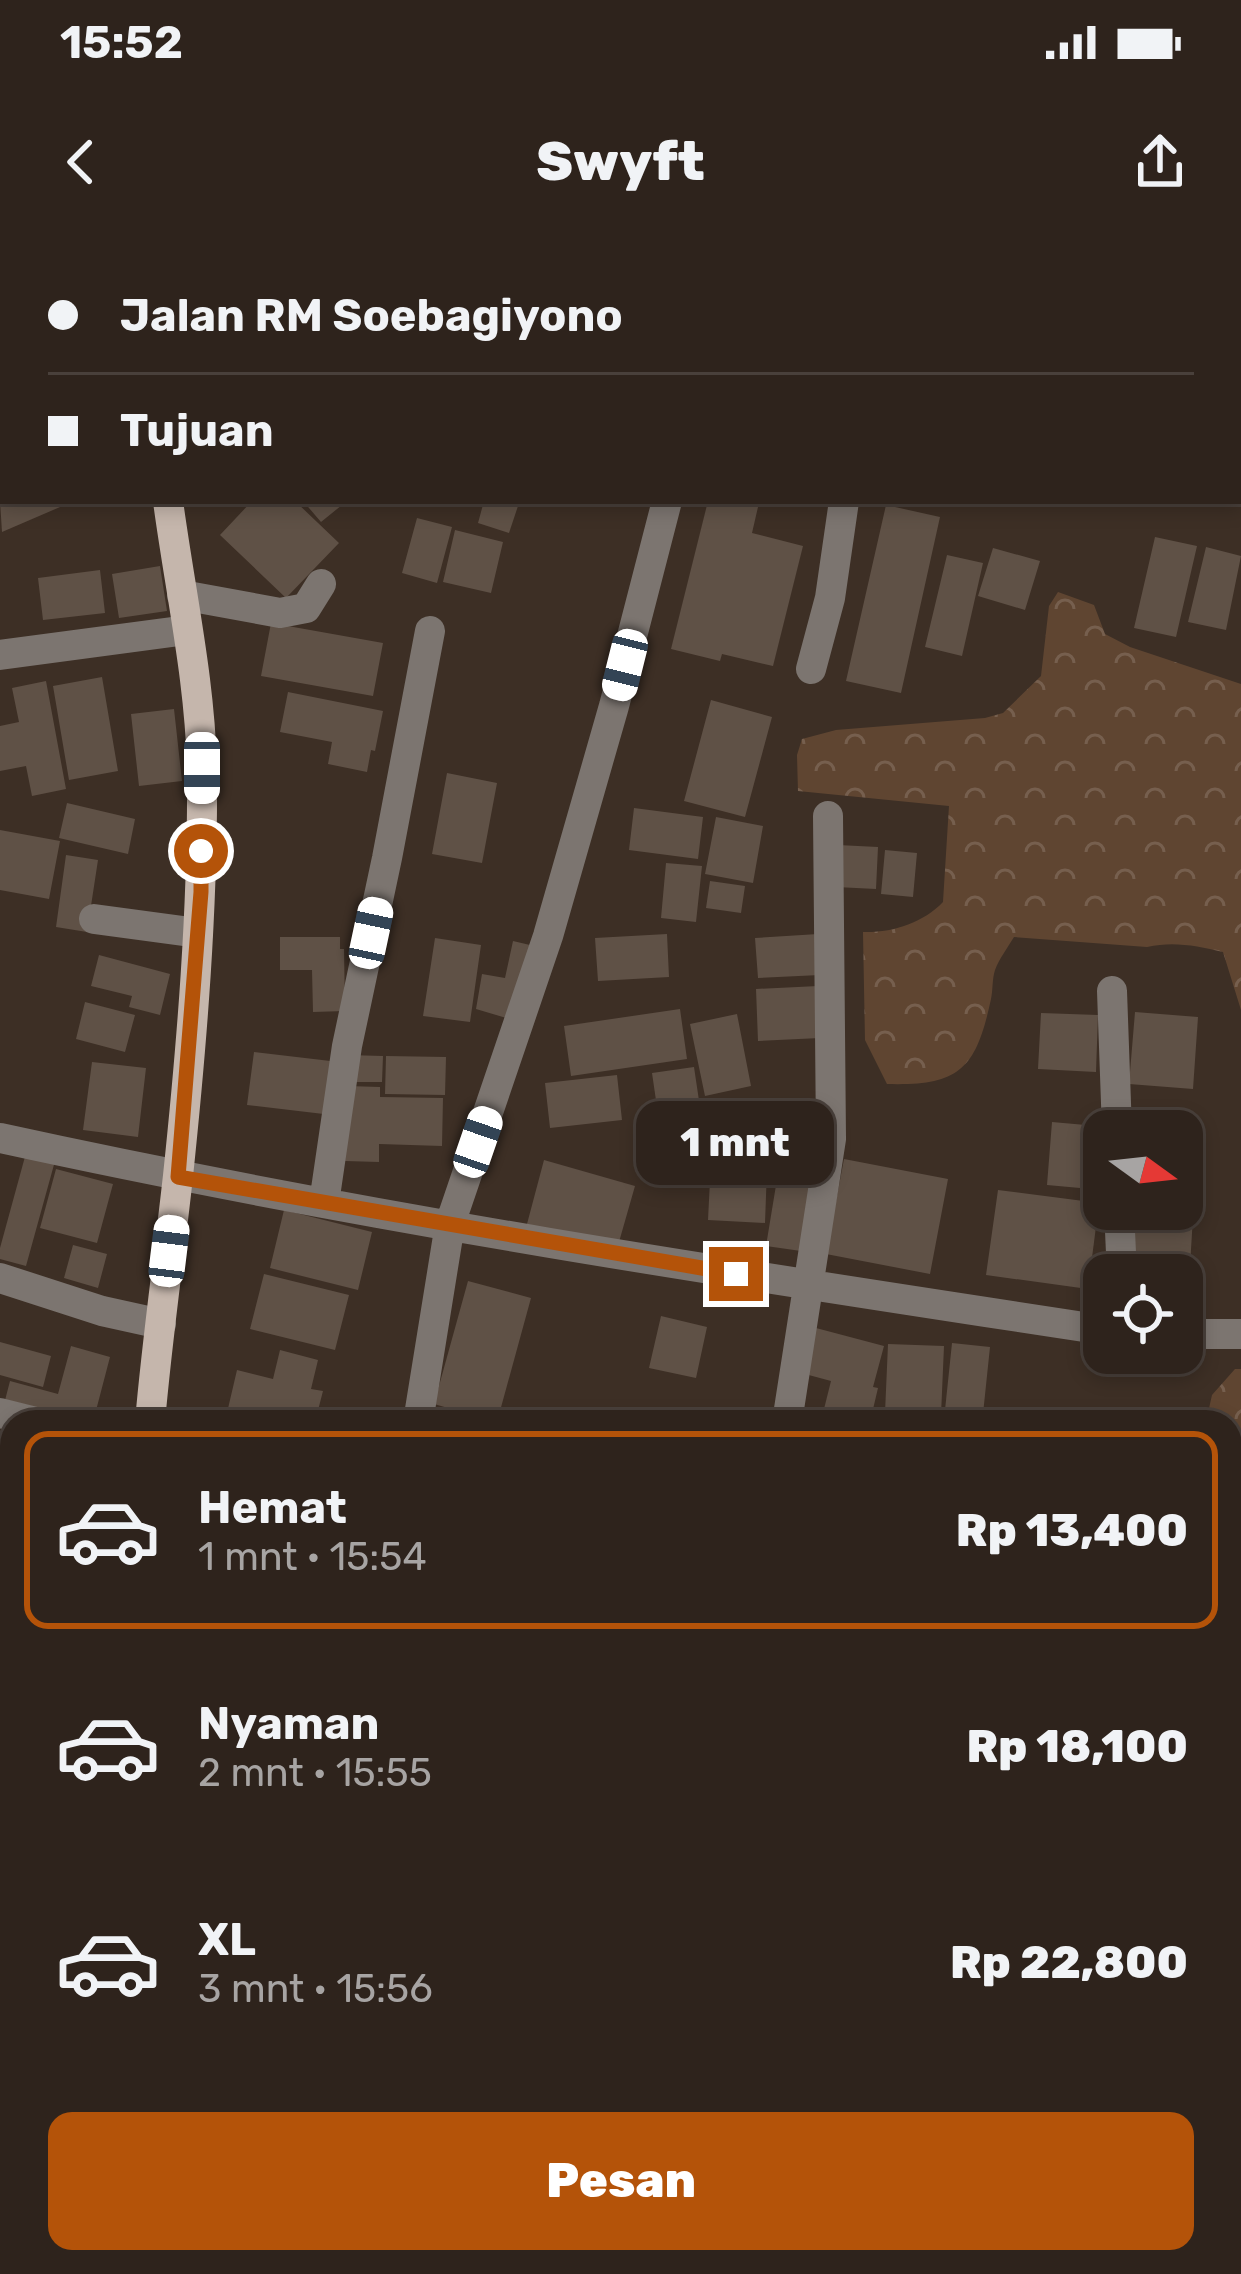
<!DOCTYPE html>
<html lang="id">
<meta charset="utf-8">
<style>
body{margin:0;font-family:Rubik,sans-serif;background:#362b25;color:#f1f3f6;height:100vh;display:flex;flex-direction:column;font-size:45px;white-space:nowrap}
*{box-sizing:border-box;margin:0}
p{font-size:39px;color:#a7a4a3}
.icon{flex:none;width:66px;height:66px;fill:none;stroke:currentColor;stroke-width:2;stroke-linecap:round;stroke-linejoin:round}
.map{position:relative;flex:1;overflow:hidden}
.side{position:absolute;left:0px;top:1170px;width:1242px;height:864px;display:flex;flex-direction:column;background:#2e231c;border-radius:36px 36px 0 0;box-shadow:0 6px 18px #0003,0 0 0 3px #49403b}
.side>*{flex:none}
.hud{position:absolute;left:0px;top:0px;width:1242px;height:264px;box-shadow:0 6px 18px #0003,0 0 0 3px #49403b;display:grid;align-content:center;height:264px;padding:0 48px;background:#2e231c}
.needle{width:78px;rotate:105deg}
.controls{position:absolute;left:1083px;top:870px;display:grid;gap:24px}
.controls a{display:grid;place-items:center;width:120px;height:120px;border-radius:24px;background:#2e231c;box-shadow:0 6px 18px #0003,0 0 0 3px #49403b;font-size:60px}
.end{position:absolute;width:54px;height:54px;margin:-27px;border:15px solid #b45309;background:#fff;box-shadow:0 0 0 6px #fff}
.from{border-radius:50%}
.bubble{position:absolute;height:84px;border-radius:24px;background:#2e231c;box-shadow:0 6px 18px #0003,0 0 0 3px #49403b;font-size:39px;font-weight:800;line-height:84px;text-align:center}
.car{position:absolute;width:36px;height:72px;margin:-36px -18px;border-radius:15px;box-shadow:0 0 9px 3px #0007;background:linear-gradient(#fff 24%,#345 0 40%,#fff 0 76%,#345 0 86%,#fff 0)}
.hud b{display:flex;align-items:center;gap:42px;height:114px;font-size:45px}
.hud b+b{border-top:3px solid #49403b}
.hud i{width:30px;height:30px;background:#f1f3f6}
ul{padding:21px 0 0;list-style:none}
li{display:flex;align-items:center;gap:36px;height:198px;margin:0 24px 18px;padding:0 24px;border:6px solid transparent;border-radius:24px}
li div{flex:1}
li b{display:block;font-size:45px}
li em{font-style:normal;font-weight:800}
li.current{border-color:#b45309}
li>.icon{width:108px;height:108px;stroke-width:1.5}
.primary-button{display:flex;gap:24px;margin-top:auto;padding:24px 48px}
.primary-button a{flex:1;height:138px;border-radius:24px;background:#b45309;color:#fff;font-size:48px;font-weight:800;line-height:138px;text-align:center}
.status{display:flex;justify-content:space-between;align-items:center;height:84px;padding:0 60px;background:#2e231c;direction:ltr}
.status svg{height:33px;fill:currentColor}
header{display:flex;justify-content:space-between;align-items:center;height:156px;padding:0 48px;background:#2e231c;font-size:54px;font-weight:800}
.map>svg:first-child{display:block}
</style>
<div class="status"><b>15:52</b><svg viewBox="0 0 49 12"><path d="M0 12V9h3v3zM5 12V6h3v6zM10 12V3h3v9zM15 12V0h3v12zM26 1h20v11H26zM47 4h2v5h-2z"/></svg></div>
<header><svg class="icon" aria-label="back" viewBox="0 0 24 24"><path d="M15 5l-7 7 7 7"/></svg>Swyft<svg class="icon" aria-label="share" viewBox="0 0 24 24"><path d="M12 15V3M7 8l5-5 5 5M5 13v7h14v-7"/></svg></header>
<div class="map">
<svg width="1241" height="2034" viewBox="0 0 1241 2034">
<defs>
<pattern id="forest-crowns" width="20" height="18" patternUnits="userSpaceOnUse" patternTransform="scale(3)"><rect width="20" height="18" fill="#5f4531"/><path d="M2 6a3 3 0 1 1 6 0M12 15a3 3 0 1 1 6 0" fill="none" stroke="#765f4e"/></pattern>
</defs>
<rect width="100%" height="100%" fill="#3d2f25"/>
<path fill="url(#forest-crowns)" d="M311,0h838l-9,3h-825z
M1058,352l36,13 11,29 25,13 111,37v326l-18,-58c-26,-6 -49,-11 -76,-5l-133,-10c-6,10 -15,22 -19,33 -3,9 -2,20 -4,29 -15,70 -31,87 -104,85l-22,-44 -2,-108c29,1 60,-9 80,-30l6,-96 -151,-15 -1,-36 5,-16 34,-9 149,-12 18,-5 38,-37 8,-70z
M1235,1129h6v111l-11,-11v-47h-24l6,-27z
M1241,1309v725h-774l9,-12h754v-711z
M0,1527l12,5v426l-12,6z
M213,2022h130l-6,12h-136z"/>
<g fill="none" stroke-linecap="round" stroke-linejoin="round">
<path stroke="#381800" stroke-width="12" d="M1230,1783l11,-3
M537,2034l33,-12"/>
</g>
<path fill="#5f5146" d="M0,261h74l-72,31z
M252,261h43l44,42 -53,55 -66,-63z
M303,261h35l4,4 -21,17z
M484,261h18l16,5 -9,27 -31,-10z
M708,261h27l23,6 -6,26 51,13 -30,120 -51,-12 -2,7 -49,-12z
M886,265l54,12 -39,176 -55,-12z
M417,278l35,9 -15,56 -35,-10z
M455,290l48,12 -12,51 -48,-11z
M1155,297l42,9 -21,91 -42,-9z
M1206,307l35,9 -15,74 -38,-8z
M993,308l47,13 -15,49 -47,-14z
M947,315l36,8 -21,93 -37,-9z
M160,326l7,45 -48,7 -7,-44z
M100,330l5,43 -62,7 -5,-42z
M271,383l112,20 -10,53 -112,-20z
M102,437l16,94 -49,9 -16,-94z
M46,441l20,108 -34,7 -6,-30 -26,5v-45l19,-4 -7,-34z
M288,452l95,19 -8,40 -4,-1 -4,22 -39,-8 4,-22 -52,-10z
M711,460l61,17 -27,100 -61,-16z
M174,469l8,72 -43,5 -8,-72z
M447,533l50,10 -15,80 -50,-9z
M67,563l68,16 -7,35 -69,-16z
M634,568l69,9 -5,42 -69,-9z
M716,577l47,9 -10,57 -48,-9z
M0,590l60,11 -11,58 -49,-9z
M838,605l40,2 -2,42 -40,-2z
M885,610l32,3 -4,44 -32,-3z
M66,615l32,5 -11,72 -31,-5z
M666,623l36,3 -6,56 -35,-4z
M710,641l35,5 -4,27 -35,-5z
M667,694l2,43 -71,4 -3,-43z
M818,694l2,41 -62,3 -3,-40z
M280,697h60v12h4l1,62 -32,1 -1,-42h-32z
M435,698l46,7 -11,77 -47,-6z
M513,701l17,4 -17,75 -37,-11 6,-35 23,4z
M99,715l71,19 -10,41 -31,-8 3,-11 -41,-10z
M818,746l2,52 -62,3 -2,-52z
M85,762l50,13 -10,37 -49,-13z
M680,769l7,50 -116,17 -7,-50z
M1135,772l63,5 -5,72 -64,-5z
M1041,773l57,2 -2,57 -58,-3z
M737,774l14,72 -46,10 -15,-72z
M254,812l85,10 -7,53 -85,-10z
M347,815l36,1 -1,26h-35z
M386,816l60,1 -1,38 -60,-1z
M92,822l54,6 -8,69 -55,-7z
M694,827l7,47 -42,7 -7,-48z
M617,835l5,45 -72,8 -5,-45z
M347,846l33,1v10l63,1 -1,48 -63,-2v18l-34,-1z
M1052,882l45,4 -6,63 -44,-4z
M712,900l56,2 -3,81 -57,-3z
M26,913l29,8 -29,105 -26,-7v-11z
M844,919l104,20 -18,95 -104,-20z
M544,920l91,26 -18,63 -90,-25z
M779,927l41,7 -12,78 -42,-6z
M56,929l57,15 -16,59 -57,-15z
M998,950l101,13 -11,86 -102,-14z
M1182,959l12,1 -4,66 -58,-3 3,-54h47z
M284,970l88,22 -14,58 -88,-22z
M73,1005l34,9 -9,34 -34,-10z
M264,1034l85,21 -14,55 -85,-21z
M468,1041l63,17 -34,124 -63,-18z
M661,1076l46,11 -11,51 -47,-10z
M816,1088l68,18 -11,41 5,1 -8,34 -46,-13 7,-28 -26,-7z
M0,1102l51,14 -8,31 -43,-12z
M952,1103l38,4 -7,67 -38,-4z
M888,1104l56,2 -3,69 -56,-2z
M71,1106l39,11 -17,65h-39l-51,-14 7,-27 48,13z
M280,1110l38,10 -7,29 12,2 -8,31h-68l-21,-5 11,-47 36,9z
M11,1207h1v74l-12,-3v-32z
M0,1345l12,3v56l-12,-3z
M7,1428l5,1v56l-12,-3v-25z
M12,1979v43h61l6,6 -6,6h-53l-20,-19v-23z"/>
<g fill="none" stroke-linecap="round" stroke-linejoin="round">
<path stroke="#7c7570" stroke-width="30" d="M1239,247h2
M182,355l98,18 26,-5 15,-24
M0,415l187,-25
M811,429l19,-71 14,-97
M94,679l104,14
M1112,751l5,140
M0,898c365,80 735,136 1104,192
M324,963l23,-157 40,-188 43,-227
M1119,969l3,66
M0,1038l102,33 59,13
M1182,1094h59
M0,1173l36,9
M418,1182l32,-198 98,-288 66,-230 53,-205
M787,1182l44,-283 -3,-323
M0,1300l12,6"/>
<path stroke="#c5b6ac" stroke-width="30" d="M116,0l1,3
M150,1182c7,-82 19,-164 28,-246 14,-133 25,-268 24,-402 -1,-91 -22,-183 -34,-273
M449,2022l11,12"/>
</g>
<g fill="none" stroke-linecap="round" stroke-linejoin="round">
<path stroke="#b45309" stroke-width="15" d="M201,611v41l-23,285 558,97"/>
</g>
</svg>
<div class="controls">
<a><svg class="needle" viewBox="-14 -14 28 28"><path d="M0-13l5 13h-10z" fill="#e53935"/><path d="M0 13l5-13h-10z" fill="#a7a4a3"/></svg></a>
<a><svg class="icon" aria-label="locate" viewBox="0 0 24 24"><circle cx="12" cy="12" r="6"/><path d="M12 2v4M12 18v4M2 12h4M18 12h4"/></svg></a>
</div>
<i class="end from" style="left:201px;top:611px"></i>
<i class="end" style="left:736px;top:1034px"></i>
<div class="bubble" style="left:636px;top:861px;width:198px">1 mnt</div>
<i class="car" style="left:625px;top:425px;rotate:194deg"></i>
<i class="car" style="left:202px;top:528px;rotate:180deg"></i>
<i class="car" style="left:371px;top:693px;rotate:12deg"></i>
<i class="car" style="left:478px;top:902px;rotate:19deg"></i>
<i class="car" style="left:169px;top:1011px;rotate:7deg"></i>
<div class="hud">
<b><i class="from"></i>Jalan RM Soebagiyono</b>
<b><i></i>Tujuan</b>
</div>
<section class="side">
<ul>
<li class="current"><svg class="icon" aria-label="car" viewBox="0 0 24 24"><path d="M5 17H2v-5l4-1 3-4h7l3 4 3 1v5h-3M9 17h6M6 11h13"/><circle cx="7" cy="17" r="2"/><circle cx="17" cy="17" r="2"/></svg><div><b>Hemat</b><p>1 mnt · 15:54</p></div><em>Rp 13,400</em></li>
<li><svg class="icon" aria-label="car" viewBox="0 0 24 24"><path d="M5 17H2v-5l4-1 3-4h7l3 4 3 1v5h-3M9 17h6M6 11h13"/><circle cx="7" cy="17" r="2"/><circle cx="17" cy="17" r="2"/></svg><div><b>Nyaman</b><p>2 mnt · 15:55</p></div><em>Rp 18,100</em></li>
<li><svg class="icon" aria-label="car" viewBox="0 0 24 24"><path d="M5 17H2v-5l4-1 3-4h7l3 4 3 1v5h-3M9 17h6M6 11h13"/><circle cx="7" cy="17" r="2"/><circle cx="17" cy="17" r="2"/></svg><div><b>XL</b><p>3 mnt · 15:56</p></div><em>Rp 22,800</em></li>
</ul>
<div class="primary-button"><a>Pesan</a></div>
</section>
</div>
